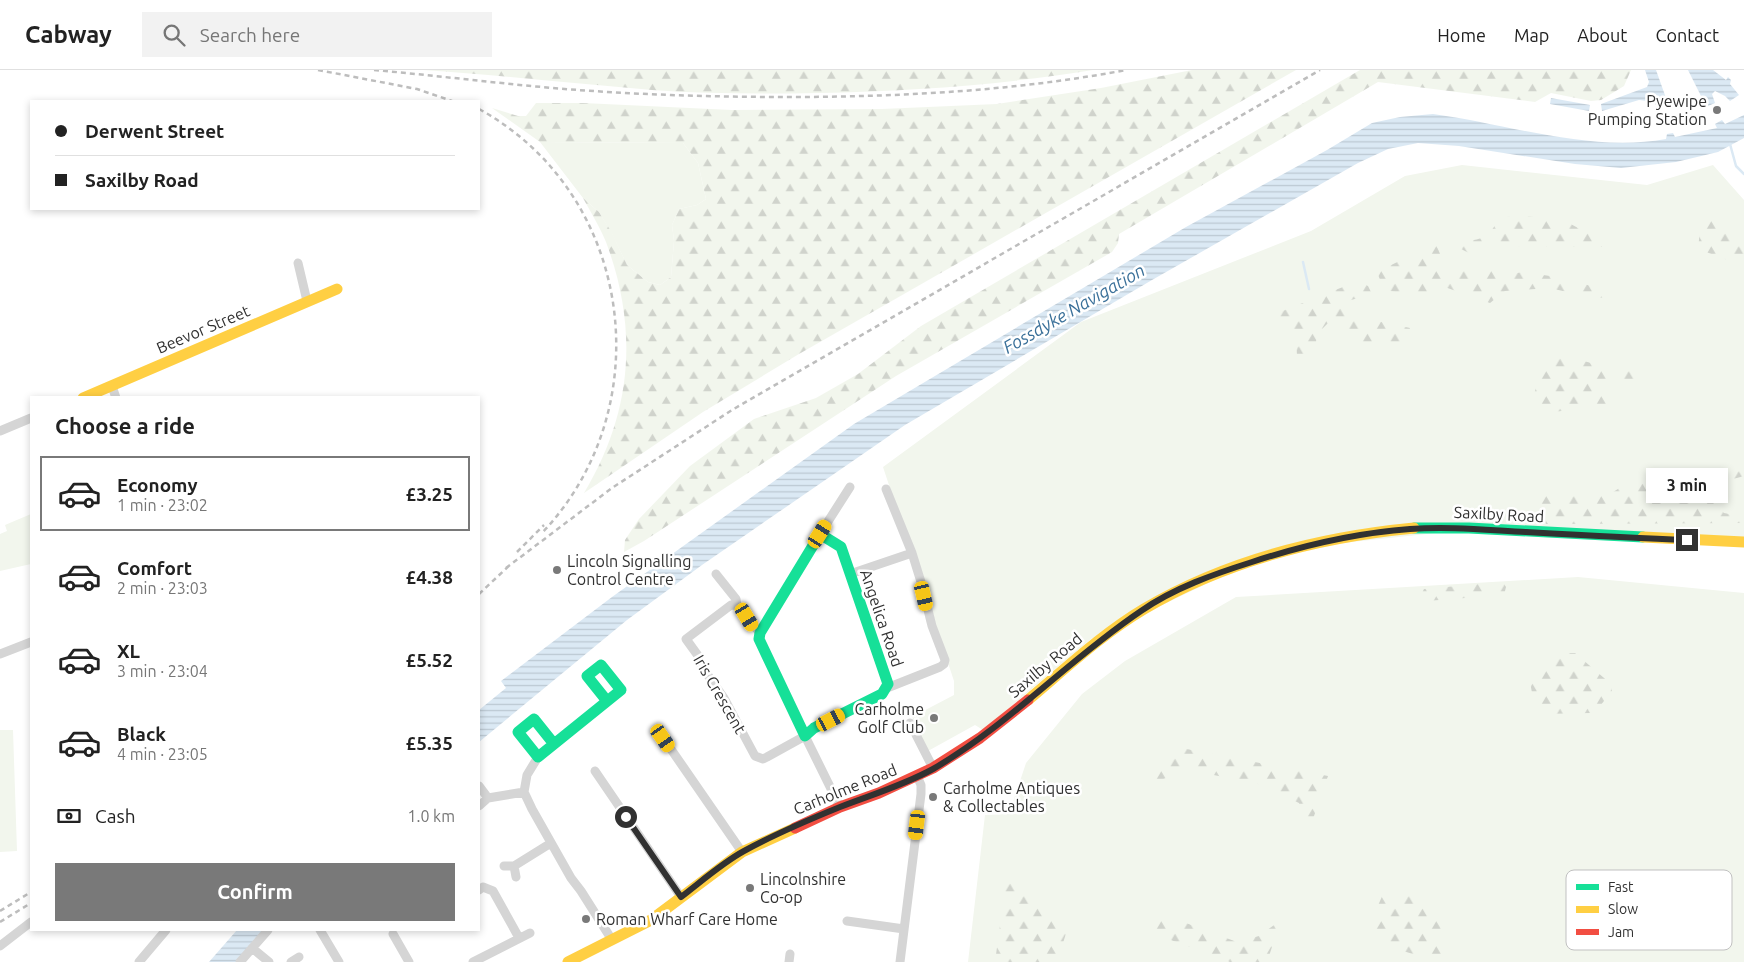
<!DOCTYPE html>
<meta charset="utf-8">
<style>
body{margin:0;font-family:Ubuntu,sans-serif;background:#f2f2f2;color:#222;height:100vh;display:flex;flex-direction:column;font-size:19px;white-space:nowrap}
*{box-sizing:border-box;margin:0}
p{font-size:16px;color:#767676}
.icon{flex:none;width:28px;height:28px;fill:none;stroke:currentColor;stroke-width:2;stroke-linecap:round;stroke-linejoin:round}
.map{position:relative;flex:1;overflow:hidden}
.drawer{position:absolute;left:30px;top:326px;width:450px;height:535px;display:flex;flex-direction:column;background:#fff;border-radius:0px;box-shadow:0 2px 8px #0003}
.drawer>*{flex:none}
.hud{position:absolute;left:30px;top:30px;width:450px;height:110px;border-radius:0px;box-shadow:0 2px 8px #0003;display:grid;align-content:center;height:110px;padding:0 25px;background:#fff}
.end{position:absolute;width:22px;height:22px;margin:-11px;border:6px solid #313131;background:#fff;box-shadow:0 0 0 2px #fff}
.from{border-radius:50%}
.bubble{position:absolute;height:35px;border-radius:0px;background:#fff;box-shadow:0 2px 8px #0003;font-size:16px;font-weight:600;line-height:35px;text-align:center}
.car{position:absolute;width:15px;height:30px;margin:-15px -8px;border-radius:6px;box-shadow:0 0 4px 1px #0007;background:linear-gradient(#f5c518 24%,#345 0 40%,#f5c518 0 76%,#345 0 86%,#f5c518 0)}
.hud b{display:flex;align-items:center;gap:18px;height:48px;font-size:19px}
.hud b+b{border-top:1px solid #e0e0e0}
.hud i{width:12px;height:12px;background:#222}
ul{padding:0;list-style:none}
li{display:flex;align-items:center;gap:15px;height:75px;margin:0 10px 8px;padding:0 15px;border:2px solid transparent;border-radius:0px}
li div{flex:1}
li b{display:block;font-size:19px}
li em{font-style:normal;font-weight:600}
li.current{border-color:#797979}
li>.icon{width:45px;height:45px;stroke-width:1.5}
h2{padding:0 25px;font-size:22px;line-height:60px}
.pay{display:flex;align-items:center;gap:12px;height:55px;padding:0 25px;font-size:19px}
.pay p{margin-inline-start:auto}
.cta{display:flex;gap:10px;margin-top:auto;padding:10px 25px}
.cta a{flex:1;height:58px;border-radius:0px;background:#797979;color:#fff;font-size:20px;font-weight:600;line-height:58px;text-align:center}
header{display:flex;align-items:center;gap:30px;box-sizing:border-box;height:70px;padding:0 25px;background:#fff;border-bottom:1px solid #e0e0e0}
header strong{font-size:24px}
nav{display:flex;gap:28px;margin-inline-start:auto;font-size:18px}
.search{width:350px;height:45px;background:#f2f2f2;display:flex;align-items:center;gap:12px;box-sizing:border-box;padding:0 18px;border-radius:0px;color:#767676;font-size:19px}
.map>svg:first-child{display:block}
</style>
<header>
<strong>Cabway</strong>
<div class="search"><svg class="icon" aria-label="search" viewBox="0 0 24 24"><circle cx="10" cy="10" r="6"/><path d="M15 15l6 6"/></svg>Search here</div>
<nav><a>Home</a><a>Map</a><a>About</a><a>Contact</a></nav>
</header>
<div class="map">
<svg width="1744" height="892" viewBox="0 0 1744 892">
<defs>
<pattern id="forest-firs" width="22" height="20" patternUnits="userSpaceOnUse" patternTransform="scale(1.25)"><rect width="22" height="20" fill="#f2f6ed"/><path d="M5 1l3.5 6h-7zM16 11l3.5 6h-7z" fill="#d0d3cc"/></pattern>
<pattern id="water-rules" width="6" height="5" patternUnits="userSpaceOnUse" patternTransform="scale(1.25)"><rect width="6" height="5" fill="#dbe9f4"/><path d="M0 2.5h6" fill="none" stroke="#bcc8d2"/></pattern>
</defs>
<rect width="100%" height="100%" fill="#fff"/>
<path fill="#f2f6ed" d="M540,72l143,1 15,20 8,36 -9,6 -18,4 -7,16 2,16 -3,36 -11,8 -12,-3 -21,-17 -15,-31 -13,-22 -16,-14z
M1462,95l185,20 66,-20 31,35v337l-252,-10 -215,23 -186,89 -108,91 -8,-5 -47,26 -16,-34 42,-22v-14l-71,-214 198,-145 230,-91 94,-55z
M31,444v50l-31,7v-37l7,-3 -2,-6z
M1578,507l166,16v369h-776l17,-147 24,-1 17,-51 56,-69 43,-33 111,-64z
M0,660h13l4,121 -17,1z"/>
<path fill="url(#forest-firs)" d="M423,0h670c-92,15 -181,21 -274,23 -56,1 -112,1 -167,-3 -76,-6 -153,-15 -229,-20z
M1192,0h104l-497,284 -96,58 -119,81c48,-80 55,-163 22,-251 -6,-15 -15,-29 -23,-44l16,14 13,21 15,32 21,17 12,3 11,-8 3,-36 -2,-16 7,-16 18,-4 9,-6 -8,-36 -15,-20 -143,-1 -48,-34 26,8h8l10,-13h47l149,7 150,-1 115,-5 104,-16z
M1360,0h271l-7,16 -23,14 -10,1 -40,-8 -16,9 -157,-20 -259,152 -1,9 -6,9 -216,124 -252,165 -20,11 1,-12 14,-21 51,-53 64,-47 62,-21 42,-24 63,-48z
M1705,142l13,12 17,8 9,13v21l-46,-17 3,-28z
M1520,145l47,7 11,6 23,7 1,12 -88,-1 -16,-5 -29,12 -8,-4 2,-7c23,-4 24,-4 37,-24z
M1436,173l10,27 50,-1 12,6 14,-3 28,4 46,11 10,11 -22,-2 -34,-8 -45,3 -15,12 -51,-18 -9,13 -46,-8 -7,-18z
M1358,211l10,5 3,6 -6,4 -24,7 4,11 65,14 -6,20 -32,-3 -26,-9 -18,-13 -11,11 -2,19 -18,3 -1,-19 -20,-11 -6,-10z
M1541,285l24,1 41,11 25,2 10,5 3,9 -15,1 -19,-3 -3,10 6,13 -74,10 -7,-12 7,-25z
M1744,392v14l-18,5 -13,12v10l11,10 20,4v6l-198,1 -7,-19 6,-10 34,-1 28,2 17,-11 27,-2 30,7 57,-27z
M1503,512l3,5 -2,8 -78,6 -6,-4 4,-8z
M1566,583h9l36,31 1,7 -16,20 -6,2 -49,1 -6,-5 -5,-27 7,-8z
M1176,677l152,29 -21,60 -8,-33 -41,-19 -69,-14 -37,13z
M1007,804l62,50 -12,38h-62z
M1384,822c15,0 45,7 54,21l8,45 -7,4 -62,-19 -6,-6 5,-27z
M1159,843l78,29 22,-6 22,-16 -14,42h-37l-86,-32v-9z"/>
<path fill="url(#water-rules)" d="M1645,0h11l10,28 -4,1 2,3 -8,3 -2,-3 -15,-2 -37,11 -1,-7 46,-17 2,-5z
M1688,0h25l13,10 2,-3 3,3 -1,4 9,11 -9,6 -5,-5 -10,-5 -3,3 3,9 -7,3 -2,-2h-1z
M1551,28l39,7 -1,6 -39,-7z
M1433,44c75,10 157,39 233,25l1,-5 6,-1 2,4 42,-9 -2,-4 7,-4 3,4 19,-9v23l-26,14 -42,10 -55,6 -46,-4 -116,-18 -41,-3 -30,6 -30,14 -206,117 -247,145 -203,140 -75,55 -148,122v-32l27,-22 -5,-7 111,-84 242,-173 332,-197 141,-77 45,-27 28,-6z
M237,860h28l-28,32h-28z"/>
<g fill="none" stroke-linecap="round" stroke-linejoin="round">
<path stroke="#dbe9f4" stroke-width="2.5" d="M1730,74l6,22 8,8
M1303,192l6,27"/>
<path stroke="#d5d5d5" stroke-width="9" d="M298,193l9,38
M112,316l4,12
M0,361l31,-13
M886,419l26,64
M820,464l30,-47
M716,504l20,25 1,6
M850,504l62,-21 9,29 11,44 13,34 -1,4 -4,3 -53,21
M760,563c-10,-10 -14,-28 -29,-28l-45,34 13,18 1,7 24,34 31,58 8,3 4,-2 38,-21 35,71
M0,584l31,-12
M910,653l23,45
M657,659l85,123
M538,687l-11,18 -3,17 8,17 39,69 10,13 31,49
M595,701l86,126
M479,716l9,12 36,-6
M479,736l9,-8
M504,796h10l2,11
M514,796l37,-23
M479,820l4,-3 10,4 25,45 -2,4
M847,851l57,8
M320,860l19,32
M393,864l16,28
M0,876l31,-24
M252,878l17,14
M139,892l27,-32
M240,892l28,-32
M291,892l8,-5
M473,892l57,-29
M789,892l1,-8
M900,892l21,-168v-9l-4,-9"/>
<path stroke="#16e098" stroke-width="11" d="M1414,458h55l174,9
M820,464l21,13 47,137 -6,10 -68,34 -9,8 -46,-97 1,-6z
M554,674l-20,-25 -16,13 20,25 83,-67 -20,-25 -14,11 20,25"/>
<path stroke="#ffcf43" stroke-width="11" d="M83,328l254,-109
M1643,467l101,5
M1028,630c37,-31 74,-66 116,-91 81,-48 177,-72 270,-81
M568,892l83,-42 91,-68 53,-24"/>
<path stroke="#f24e42" stroke-width="11" d="M795,758l45,-21 39,-14 54,-25 47,-30 48,-38"/>
<path stroke="#bdbdbd" stroke-width="2.5" stroke-dasharray="5 4" stroke-linecap="butt" d="M318,0l99,19 35,12
M374,0c68,6 136,15 204,20 69,5 139,7 208,7 115,0 228,-6 340,-27
M479,39c155,85 183,299 62,425
M517,482l27,-27
M506,498l106,-80 120,-78 588,-340
M479,524l32,-30
M0,841l31,-19
M0,852l31,-19"/>
</g>
<g fill="none" stroke-linecap="round" stroke-linejoin="round">
<path stroke="#313131" stroke-width="6" d="M626,747l55,80c21,-16 41,-34 63,-46 31,-17 64,-31 96,-44 31,-12 64,-22 93,-38 76,-44 135,-109 208,-158 33,-23 73,-37 111,-49 52,-17 103,-29 158,-33 39,-3 77,1 116,3 54,3 108,6 161,8"/>
</g>
<g fill="#797979" stroke="#fff" stroke-width="2">
<circle cx="1717" cy="40" r="5"/>
<circle cx="557" cy="500" r="5"/>
<circle cx="934" cy="648" r="5"/>
<circle cx="933" cy="727" r="5"/>
<circle cx="750" cy="818" r="5"/>
<circle cx="586" cy="849" r="5"/>
</g>
<g text-anchor="middle" stroke-width="5" stroke-linejoin="round" paint-order="stroke">
<g font-size="16" fill="#313131" stroke="#fff" text-anchor="start">
<text x="1707" y="37" text-anchor="end">Pyewipe<tspan x="1707" dy="18">Pumping Station</tspan></text>
<text x="567" y="497">Lincoln Signalling<tspan x="567" dy="18">Control Centre</tspan></text>
<text x="924" y="645" text-anchor="end">Carholme<tspan x="924" dy="18">Golf Club</tspan></text>
<text x="943" y="724">Carholme Antiques<tspan x="943" dy="18">&amp; Collectables</tspan></text>
<text x="760" y="815">Lincolnshire<tspan x="760" dy="18">Co-op</tspan></text>
<text x="596" y="855">Roman Wharf Care Home</text>
</g>
<g font-size="16" fill="#313131" stroke="#fff">
<text transform="translate(203 259) rotate(-23)" y="6">Beevor Street</text>
<text transform="translate(1499 444) rotate(3)" y="6">Saxilby Road</text>
<text transform="translate(882 548) rotate(71)" y="6">Angelica Road</text>
<text transform="translate(1045 595) rotate(-40)" y="6">Saxilby Road</text>
<text transform="translate(720 624) rotate(60)" y="6">Iris Crescent</text>
<text transform="translate(845 719) rotate(-22)" y="6">Carholme Road</text>
</g>
<g font-size="18" font-style="italic" fill="#3a7099" stroke="#fff">
<text transform="translate(1074 239) rotate(-30)" y="6">Fossdyke Navigation</text>
</g>
</g>
<rect x="1566" y="800" width="166" height="80" rx="8" fill="#fff" stroke="#c1c1c1" stroke-width="1"/>
<rect x="1576" y="814" width="23" height="6" fill="#16e098"/>
<rect x="1576" y="836" width="23" height="7" fill="#ffcf43"/>
<rect x="1576" y="859" width="23" height="6" fill="#f24e42"/>
<g font-size="14" fill="#313131">
<text x="1608" y="822">Fast</text>
<text x="1608" y="844">Slow</text>
<text x="1608" y="867">Jam</text>
</g>
</svg>
<i class="end from" style="left:626px;top:747px"></i>
<i class="end" style="left:1687px;top:470px"></i>
<div class="bubble" style="left:1646px;top:398px;width:82px">3 min</div>
<i class="car" style="left:820px;top:464px;rotate:32deg"></i>
<i class="car" style="left:924px;top:526px;rotate:167deg"></i>
<i class="car" style="left:747px;top:547px;rotate:149deg"></i>
<i class="car" style="left:831px;top:650px;rotate:63deg"></i>
<i class="car" style="left:663px;top:668px;rotate:145deg"></i>
<i class="car" style="left:917px;top:755px;rotate:187deg"></i>
<div class="hud">
<b><i class="from"></i>Derwent Street</b>
<b><i></i>Saxilby Road</b>
</div>
<section class="drawer">
<h2>Choose a ride</h2>
<ul>
<li class="current"><svg class="icon" aria-label="car" viewBox="0 0 24 24"><path d="M5 17H2v-5l4-1 3-4h7l3 4 3 1v5h-3M9 17h6M6 11h13"/><circle cx="7" cy="17" r="2"/><circle cx="17" cy="17" r="2"/></svg><div><b>Economy</b><p>1 min · 23:02</p></div><em>£3.25</em></li>
<li><svg class="icon" aria-label="car" viewBox="0 0 24 24"><path d="M5 17H2v-5l4-1 3-4h7l3 4 3 1v5h-3M9 17h6M6 11h13"/><circle cx="7" cy="17" r="2"/><circle cx="17" cy="17" r="2"/></svg><div><b>Comfort</b><p>2 min · 23:03</p></div><em>£4.38</em></li>
<li><svg class="icon" aria-label="car" viewBox="0 0 24 24"><path d="M5 17H2v-5l4-1 3-4h7l3 4 3 1v5h-3M9 17h6M6 11h13"/><circle cx="7" cy="17" r="2"/><circle cx="17" cy="17" r="2"/></svg><div><b>XL</b><p>3 min · 23:04</p></div><em>£5.52</em></li>
<li><svg class="icon" aria-label="car" viewBox="0 0 24 24"><path d="M5 17H2v-5l4-1 3-4h7l3 4 3 1v5h-3M9 17h6M6 11h13"/><circle cx="7" cy="17" r="2"/><circle cx="17" cy="17" r="2"/></svg><div><b>Black</b><p>4 min · 23:05</p></div><em>£5.35</em></li>
</ul>
<div class="pay"><svg class="icon" aria-label="cash" viewBox="0 0 24 24"><path d="M3 7h18v10H3z"/><circle cx="12" cy="12" r="2"/></svg>Cash<p>1.0 km</p></div>
<div class="cta"><a>Confirm</a></div>
</section>
</div>
